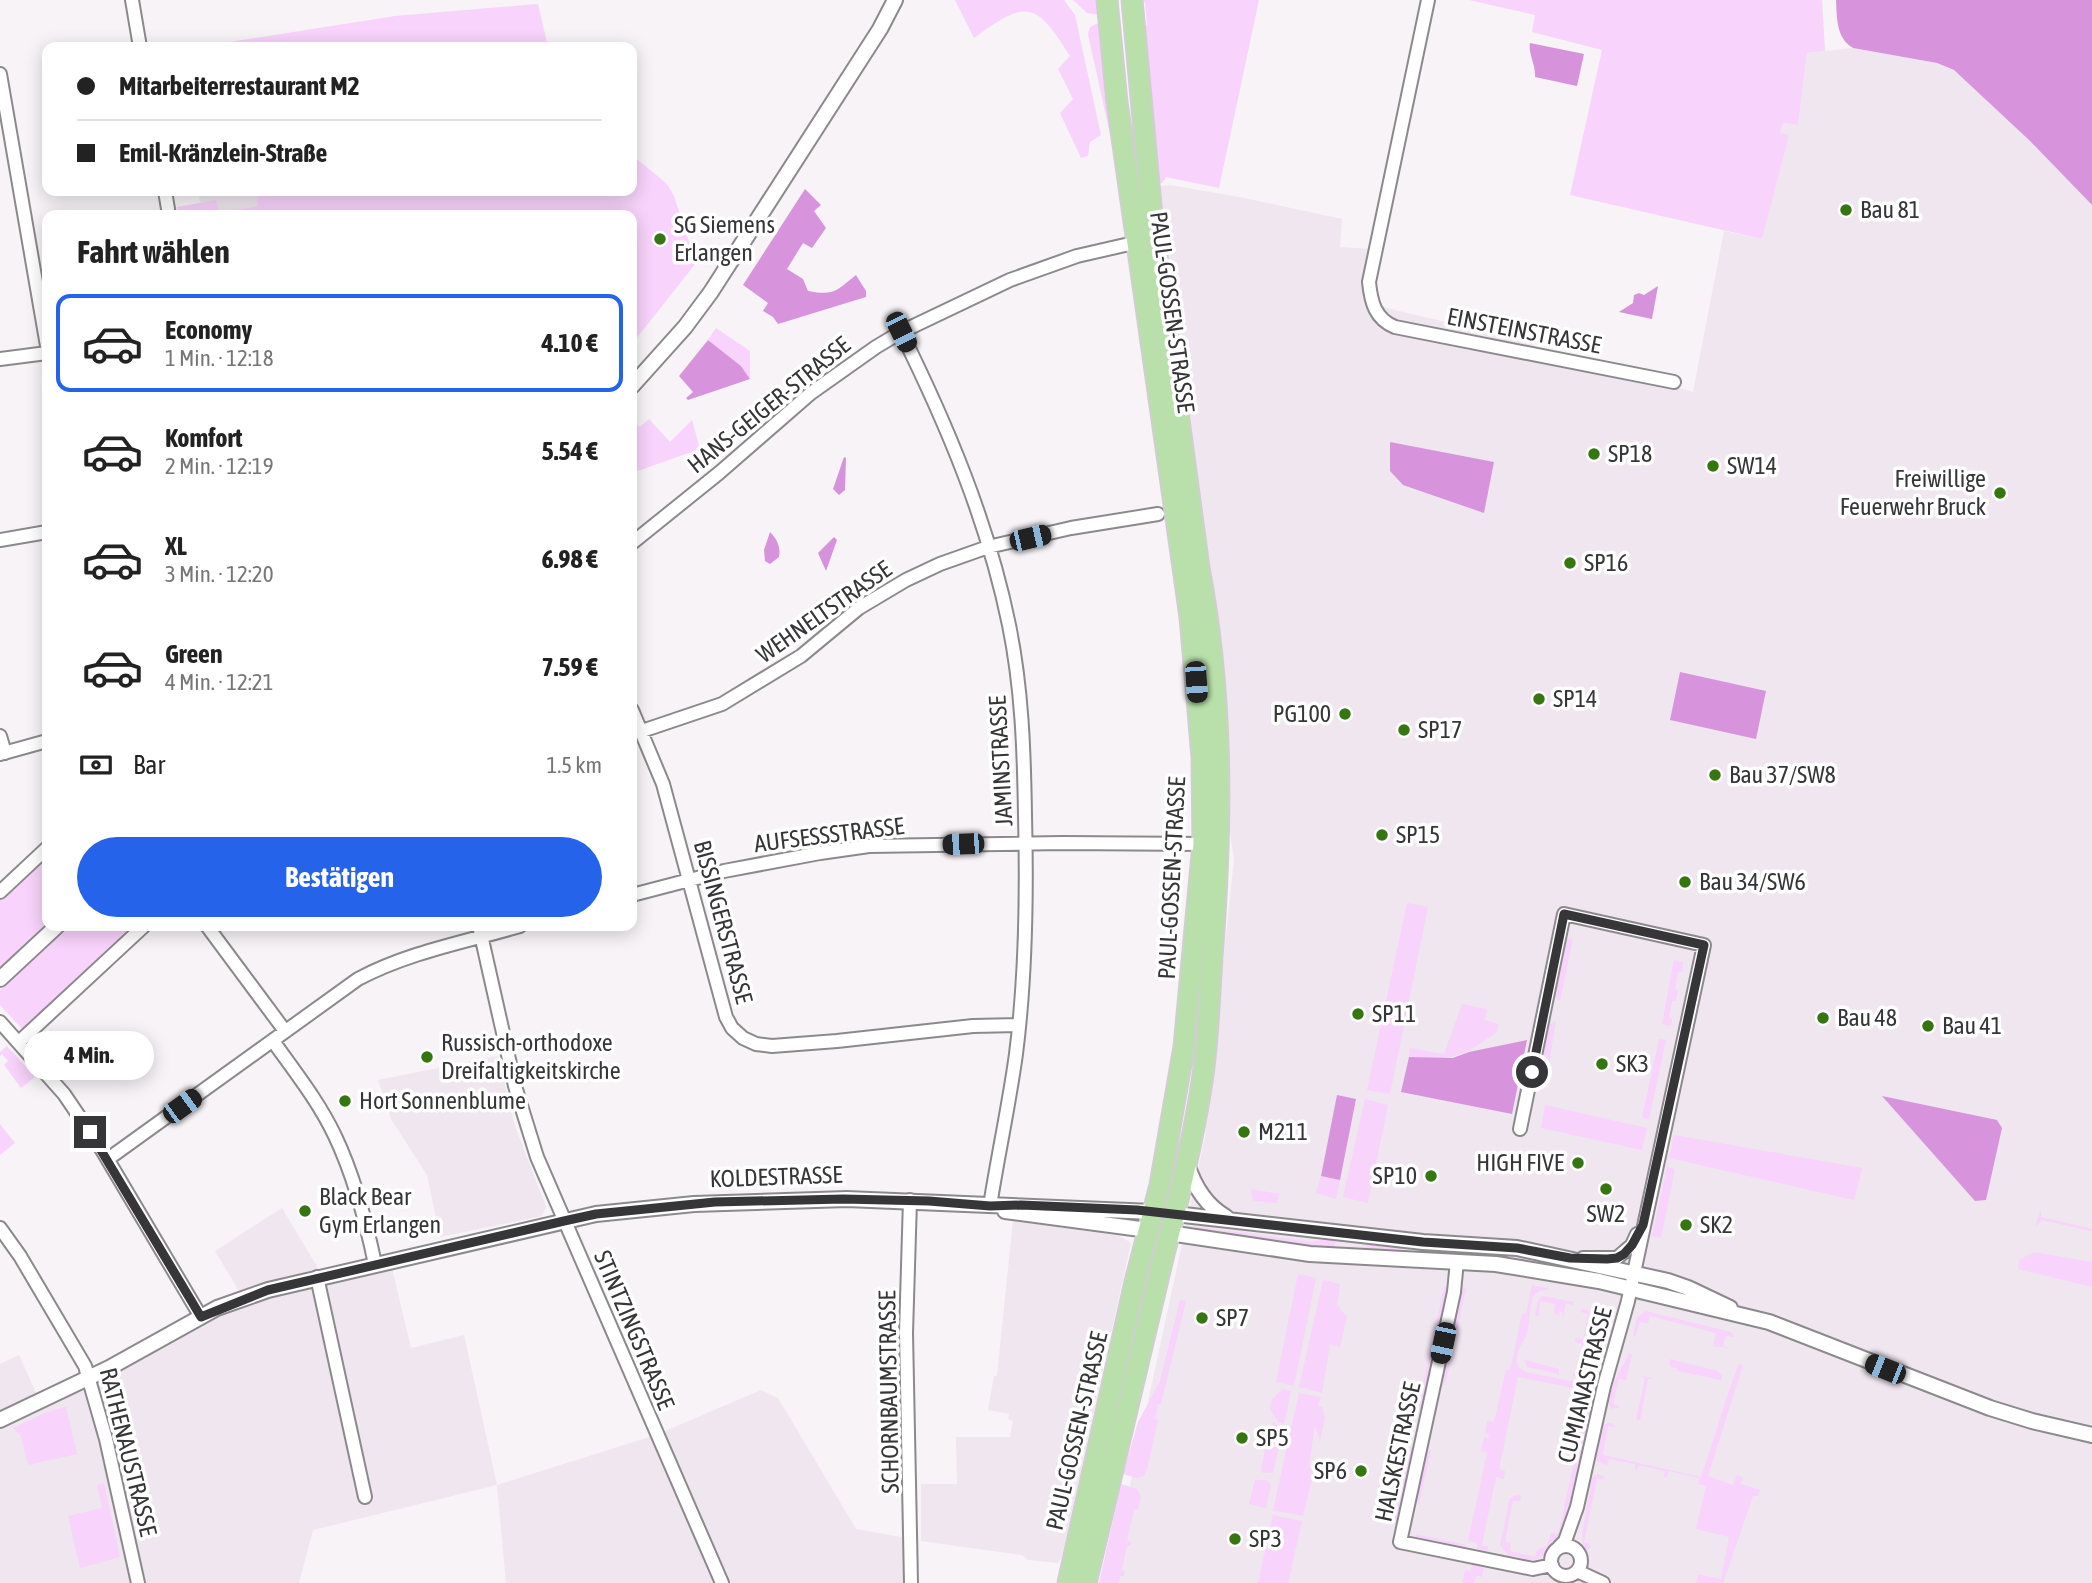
<!DOCTYPE html>
<html lang="de">
<meta charset="utf-8">
<style>
body{margin:0;font-family:"Asap Condensed",sans-serif;background:#f2f2f2;color:#222;height:100vh;display:flex;flex-direction:column;font-size:26px;white-space:nowrap}
*{box-sizing:border-box;margin:0}
p{font-size:23px;color:#767676}
.icon{flex:none;width:38px;height:38px;fill:none;stroke:currentColor;stroke-width:2;stroke-linecap:round;stroke-linejoin:round}
.map{position:relative;flex:1;overflow:hidden}
.drawer{position:absolute;left:42px;top:210px;width:595px;height:721px;display:flex;flex-direction:column;background:#fff;border-radius:14px;box-shadow:0 4px 18px #0003}
.drawer>*{flex:none}
.hud{position:absolute;left:42px;top:42px;width:595px;height:154px;border-radius:14px;box-shadow:0 4px 18px #0003;display:grid;align-content:center;height:154px;padding:0 35px;background:#fff}
.end{position:absolute;width:32px;height:32px;margin:-16px;border:9px solid #363537;background:#fff;box-shadow:0 0 0 4px #fff}
.from{border-radius:50%}
.bubble{position:absolute;height:49px;border-radius:24px;background:#fff;box-shadow:0 4px 18px #0003;font-size:23px;font-weight:700;line-height:49px;text-align:center}
.car{position:absolute;width:21px;height:42px;margin:-21px -10px;border-radius:9px;box-shadow:0 0 5px 2px #0007;background:linear-gradient(#222 24%,#8ab4d8 0 40%,#222 0 76%,#8ab4d8 0 86%,#222 0)}
.hud b{display:flex;align-items:center;gap:24px;height:66px;font-size:26px}
.hud b+b{border-top:2px solid #e0e0e0}
.hud i{width:18px;height:18px;background:#222}
ul{padding:0;list-style:none}
li{display:flex;align-items:center;gap:21px;height:98px;margin:0 14px 10px;padding:0 21px;border:4px solid transparent;border-radius:14px}
li div{flex:1}
li b{display:block;font-size:26px}
li em{font-style:normal;font-weight:700}
li.current{border-color:#2563eb}
li>.icon{width:63px;height:63px;stroke-width:1.5}
h2{padding:0 35px;font-size:32px;line-height:84px}
.pay{display:flex;align-items:center;gap:18px;height:77px;padding:0 35px;font-size:26px}
.pay p{margin-inline-start:auto}
.primary-button{display:flex;gap:14px;margin-top:auto;padding:14px 35px}
.primary-button a{flex:1;height:80px;border-radius:42px;background:#2563eb;color:#fff;font-size:28px;font-weight:700;line-height:80px;text-align:center}
.map>svg:first-child{display:block}
</style>
<div class="map">
<svg width="2092" height="1583" viewBox="0 0 2092 1583">
<rect width="100%" height="100%" fill="#f7f3f7"/>
<path fill="#efe6ef" d="M1853,48l84,15 17,7 76,71 62,64v1378h-983l96,-446 29,-278 -19,-121 -74,-550 29,-3 69,12 103,22 -2,28 29,2 2,48 15,11 98,23 209,61 31,-161 38,8 26,-104 -8,-2 3,-10 15,2 9,-72z
M198,191h57l3,15 -39,7 -19,-11z
M498,1056l17,70 31,81 -4,9 -102,21 -13,-62 -36,-56 -13,-39z
M282,1208l40,67 68,-15 21,88 53,-13 33,150 159,-50 105,-45 17,8 78,131 62,11v43h-412l-9,-98 -184,45 -14,53h-299v-219l19,-9 22,49 200,-110 -26,-43z
M1013,1220l107,16 11,7 -69,313 -4,7 -30,-3 -6,-5 -101,-14v-57h36l-1,-47h54l3,-16 -5,-2 1,-5 -21,-4 6,-34h3z"/>
<path fill="#f8d3fb" d="M955,0h109l11,15 26,120 -11,7 -2,14 -7,2 -21,-45 13,-14 -15,-30 12,-13c-35,-56 -43,-56 -96,-18z
M1073,0h29l-2,15 -13,-2z
M1142,0h117l-40,188 -53,-11 -4,6 -8,-1 -10,-157h3l-2,-22z
M1469,0h353l3,51 -18,2 -9,72 -15,-2 -3,10 9,2 -27,104 -192,-44 32,-145 -70,-18 3,-17z
M538,4l10,43h-350l197,-31z
M1100,22l22,167 -34,-155 2,-7z
M632,155l35,29 7,12 22,67 -64,81v-129h-453l-2,-8 39,-7 3,13 39,-7 -3,-15h377z
M716,328l34,23v28l-9,-13 -33,-26z
M649,419l21,23 22,-22 8,29 -68,24v-51l2,-1 6,6z
M47,854v71l-47,43v-71z
M1407,903l21,4 -38,187 -23,-4z
M68,926h69l-114,104 -23,-25v-15z
M1562,937l11,2 -13,62 -9,-8z
M1674,960l9,2 -1,10h-4l-3,17 3,1 -2,11h-4l-3,17 3,1 -1,7 -9,-2z
M1462,1004l25,5 -2,11 13,4 -1,8c-38,27 -43,28 -88,25l1,-9 34,6z
M1556,1021l-7,41h-4l-1,5 3,1 -5,24 -9,-6 12,-60z
M1659,1039l7,1 -17,79 -7,-1z
M7,1046l28,31 -14,11 -17,-23 4,-4 -6,-7 -2,2v-4z
M1365,1099l23,6 -20,98 -25,-6z
M1545,1105l102,23 -5,22 -101,-22z
M0,1124l15,19 -15,12z
M1674,1135l188,33 -8,32 -185,-42z
M1667,1167l8,2 -14,69 -9,-2z
M1321,1176l19,4 -4,19 -20,-6z
M1251,1189l28,5 -2,9 -24,-2z
M2041,1210v7l51,12v2l-51,-11 -4,6 -1,-3z
M1197,1227l114,15 25,-5 -2,12 -12,-1 -126,-17z
M1367,1240l41,7 -16,4 -27,-2z
M1429,1248l87,6 86,19 -98,-16 -77,-5z
M2034,1252l58,10v25l-74,-18 1,-9z
M1298,1274l18,4 -22,108 -18,-4z
M1323,1280l17,4 -3,21 10,12 -7,30 -10,-2 -8,48 -23,-6z
M1532,1285l16,3 -1,2c-5,0 -11,1 -14,7 -5,12 -2,27 -7,39 -5,10 -12,18 -8,31l8,5 68,14v3l-10,1 -66,-13 -19,92 6,2 -1,8 -8,-2 -14,68 6,2v4l-11,-2v-6l-9,-2 19,-88 -6,-2 3,-14 4,1 1,-3 -4,-2 2,-12 7,1 12,-52h4l12,-56h4z
M1444,1287h5l-28,122h-3z
M1463,1288l3,1 -21,97 -3,-6z
M1543,1296l31,6 -1,3 -7,-2 -4,19 1,-10 -4,-1v4l-5,-1 1,-10 -15,-3 -1,15h-4l3,-16z
M1180,1300l6,1 -25,103h-3l-3,15 3,1 -11,49 -3,7 -7,2 -14,-4 15,-52 22,-41z
M1582,1309l15,3 -1,3 -7,-1 -5,26 6,1v4l-7,-1 -7,30 7,2 -1,3 -10,-3 1,-3h3l6,-29 -7,-2 1,-4 7,1 5,-25 -7,-2z
M1646,1311l85,21 3,5 -8,-1 -3,10 8,2 -18,-2 3,-13 -66,-17 -2,7 -8,-1 -5,15 -2,-2 4,-18z
M1629,1354h3l-6,26 -7,-1 -6,25 7,3 -8,2 -4,-6 5,-19z
M1670,1359l48,12 4,5 -1,4 -44,-9v-3l-7,-1z
M1525,1360l34,9v5l-32,-7z
M1739,1364l4,1 -35,111 25,9 4,-10 6,2 -2,7 19,6 -2,6h-5l-30,87h-27l2,-9 23,5 8,-42 -33,-8 10,-43 -8,-2 1,-6 -30,-7 -3,7 -2,-2 1,-5 -26,-6 -3,7 -1,-8 -26,-5 -2,6 -9,-3 -2,-5 8,-33 7,-1 5,4 -8,-1 -5,29 98,22c14,-38 23,-77 38,-113z
M1639,1375l15,4h-6l-8,41h-4l9,-42z
M1282,1389l9,2 -7,33 -6,-2 -8,-13 1,-8z
M1299,1393l22,4 -3,9 4,1 3,10 -5,25 -5,-17 -6,41 5,5 -11,45 -30,-6z
M1584,1402l7,6 -11,53 -6,-1 12,-52 -7,-3z
M66,1407l11,47 -49,11 -7,-29 -8,-8 37,-17z
M1273,1421l9,10 -2,12 -13,1z
M1279,1446l-6,27h-10l-2,-3 4,-20z
M1410,1447h3l-17,78 -3,-1z
M1427,1450l4,1 -12,53 -2,-6z
M1574,1463l5,1 -16,68 -19,23 -6,4 -8,1 -22,-5 -8,-10 10,-47 7,-3 4,1 -1,5h-7l-8,40 6,2 -1,8 25,6 2,-7 10,-4 4,-13 7,1z
M1598,1474l7,3 -2,2h-6l-13,63 7,2 -4,8 -4,-8 -1,-9 10,-58z
M1255,1480h12l4,5 -5,23 -17,-4z
M104,1483l16,74 -40,11 -12,-52 34,-8 -5,-23z
M1121,1484l16,5 4,7 -3,14h-4l-7,30 4,2 -1,4h-3l-5,24 3,2 -1,4h-4l-1,7h-20z
M1273,1515l29,6 -14,62h-30z
M1416,1534l50,11 -1,4 -45,-10 -5,-2z
M1472,1563l12,3 -2,11 -6,-2 -2,8h-12l3,-13 6,1z"/>
<path fill="#d794dd" d="M1836,0h256v205l-62,-64 -76,-71 -17,-7 -84,-15c-17,-10 -16,-30 -17,-48z
M805,189l16,16 -7,6 12,17 -14,20 -9,-5 -16,26 16,10 5,12c26,5 28,0 48,-16l10,16v6l-88,27 -5,-7 -10,-6 5,-8 -25,-18z
M708,340l33,26 9,13 -62,21 -2,-2 7,-6 -14,-16z
M1390,442l104,20 -10,51 -81,-28 -13,-14z
M1680,672l86,19 -10,48 -86,-19z
M1527,1040l-15,74 -111,-22 8,-35 44,1 16,-6z
M1337,1095l19,4 -16,81 -19,-4z
M1882,1096l115,24 5,8 -16,72 -11,1z"/>
<path fill="#d693dc" d="M1530,43l54,11 -7,32 -42,-9c1,-12 -7,-23 -5,-34z
M1658,286l-6,33 -33,-7 14,-9 1,-8 5,-2 5,2z
M844,457l2,1 -1,32 -6,5 -6,-6z
M770,532c7,7 11,15 9,25l-9,7 -5,-3 -1,-11z
M834,537l3,3 -11,31 -8,-18z"/>
<g fill="none" stroke-linecap="round" stroke-linejoin="round">
<defs>
<path id="minor" d="M132,0l8,47
M1428,0l-59,282c2,20 6,37 26,45l279,55
M0,74l47,272
M165,191l4,24
M901,332c46,93 87,190 108,293 13,63 15,126 16,190 2,79 1,160 -9,239 -7,51 -18,101 -26,152
M0,359l47,-6
M0,540l47,-8
M632,543l87,-70 92,-80 65,-46 25,-15 109,-52 67,-24 61,-14
M632,710l31,74 63,233 6,11 11,10 13,6 16,2 65,-5 136,-15 45,-1
M642,731l80,-27 79,-48 58,-48 47,-28 34,-16 48,-17 83,-19 87,-14
M0,736l5,17
M0,754l47,-13
M0,892l47,-44
M632,895l92,-24 96,-18 49,-7 193,-3 141,1
M207,926l78,105
M479,926l36,160 22,71 185,426
M0,1022l64,72 38,56 99,167
M273,1041c22,31 46,61 62,95 19,40 31,85 40,128
M19,1042l125,-116
M1520,1129l44,-215 140,31 -76,356 -24,85 -27,121 -12,34 -6,6
M108,1159l250,-180c51,-27 107,-37 162,-53
M910,1200l-4,133 5,250
M0,1228l20,28 65,110 21,73 32,144
M1583,1258h34l15,-13 5,-11
M1457,1261l-3,31 -54,250 133,27 19,-4
M317,1277l48,220
M1551 1561a15 15 0 1 1 30 0a15 15 0 1 1-30 0Z
M1577,1571l26,12"/>
<path id="tertiary" d="M632,386l53,-59 26,-35 169,-263 15,-29
M0,979l57,-53
M1187,1164c7,22 18,41 39,53
M1005,1211l143,19
M1175,1214l248,28 94,6 151,33 20,7 42,20
M1169,1233l141,21 186,10 103,17 170,41 221,86 42,13 60,14
M0,1420l109,-52 108,-60 51,-18 328,-76 98,-10 153,-5 306,13"/>
<path id="primary" d="M1068,1583l67,-301 25,-97 24,-138 19,-203 -1,-87 -12,-140 -73,-515 -10,-102
M1086,1583l78,-329c15,-55 28,-110 37,-166 8,-46 8,-96 12,-143 9,-126 10,-252 -14,-377l-46,-341 -21,-227"/>
</defs>
<use href="#minor" stroke="#8c898d" stroke-width="16"/>
<use href="#tertiary" stroke="#8c898d" stroke-width="18"/>
<use href="#primary" stroke="#cfcfcf" stroke-width="23"/>
<use href="#minor" stroke="#fff" stroke-width="12"/>
<use href="#tertiary" stroke="#fff" stroke-width="14"/>
<use href="#primary" stroke="#b9e0aa" stroke-width="19"/>
</g>
<g fill="none" stroke-linecap="round" stroke-linejoin="round">
<path stroke="#363537" stroke-width="9" d="M90,1132l111,185 67,-27 296,-69 32,-7 119,-12 128,-3 86,2 61,5 31,-1 116,5 286,32 94,6 53,10 37,1 10,-1 7,-4 8,-9 11,-20 61,-280 -140,-31 -32,158"/>
</g>
<g fill="#367611" stroke="#fff" stroke-width="2.5">
<circle cx="1846" cy="210" r="7"/>
<circle cx="660" cy="239" r="7"/>
<circle cx="1594" cy="454" r="7"/>
<circle cx="1713" cy="466" r="7"/>
<circle cx="2000" cy="493" r="7"/>
<circle cx="1570" cy="563" r="7"/>
<circle cx="1539" cy="699" r="7"/>
<circle cx="1345" cy="714" r="7"/>
<circle cx="1404" cy="730" r="7"/>
<circle cx="1715" cy="775" r="7"/>
<circle cx="1382" cy="835" r="7"/>
<circle cx="1685" cy="882" r="7"/>
<circle cx="1358" cy="1014" r="7"/>
<circle cx="1823" cy="1018" r="7"/>
<circle cx="1928" cy="1026" r="7"/>
<circle cx="427" cy="1057" r="7"/>
<circle cx="1602" cy="1064" r="7"/>
<circle cx="345" cy="1101" r="7"/>
<circle cx="1244" cy="1132" r="7"/>
<circle cx="1578" cy="1163" r="7"/>
<circle cx="1431" cy="1176" r="7"/>
<circle cx="1606" cy="1189" r="7"/>
<circle cx="305" cy="1211" r="7"/>
<circle cx="1686" cy="1225" r="7"/>
<circle cx="1202" cy="1318" r="7"/>
<circle cx="1242" cy="1438" r="7"/>
<circle cx="1361" cy="1471" r="7"/>
<circle cx="1235" cy="1539" r="7"/>
</g>
<g text-anchor="middle" stroke-width="7" stroke-linejoin="round" paint-order="stroke">
<g font-size="24" fill="#363537" stroke="#fff" text-anchor="start">
<text x="1860" y="218">Bau 81</text>
<text x="674" y="233">SG Siemens<tspan x="674" dy="28">Erlangen</tspan></text>
<text x="1608" y="462">SP18</text>
<text x="1727" y="474">SW14</text>
<text x="1986" y="487" text-anchor="end">Freiwillige<tspan x="1986" dy="28">Feuerwehr Bruck</tspan></text>
<text x="1584" y="571">SP16</text>
<text x="1553" y="707">SP14</text>
<text x="1331" y="722" text-anchor="end">PG100</text>
<text x="1418" y="738">SP17</text>
<text x="1729" y="783">Bau 37/SW8</text>
<text x="1396" y="843">SP15</text>
<text x="1699" y="890">Bau 34/SW6</text>
<text x="1372" y="1022">SP11</text>
<text x="1837" y="1026">Bau 48</text>
<text x="1942" y="1034">Bau 41</text>
<text x="441" y="1051">Russisch-orthodoxe<tspan x="441" dy="28">Dreifaltigkeitskirche</tspan></text>
<text x="1616" y="1072">SK3</text>
<text x="359" y="1109">Hort Sonnenblume</text>
<text x="1258" y="1140">M211</text>
<text x="1564" y="1171" text-anchor="end">HIGH FIVE</text>
<text x="1417" y="1184" text-anchor="end">SP10</text>
<text x="319" y="1205">Black Bear<tspan x="319" dy="28">Gym Erlangen</tspan></text>
<text x="1606" y="1222" text-anchor="middle">SW2</text>
<text x="1700" y="1233">SK2</text>
<text x="1216" y="1326">SP7</text>
<text x="1256" y="1446">SP5</text>
<text x="1347" y="1479" text-anchor="end">SP6</text>
<text x="1249" y="1547">SP3</text>
</g>
<g font-size="24" fill="#363537" stroke="#fff">
<text transform="translate(1172 312) rotate(82)" y="8">PAUL-GOSSEN-STRASSE</text>
<text transform="translate(1524 331) rotate(11)" y="8">EINSTEINSTRASSE</text>
<text transform="translate(769 405) rotate(-39)" y="8">HANS-GEIGER-STRASSE</text>
<text transform="translate(824 612) rotate(-35)" y="8">WEHNELTSTRASSE</text>
<text transform="translate(1001 761) rotate(-93)" y="8">JAMINSTRASSE</text>
<text transform="translate(829 835) rotate(-7)" y="8">AUFSESSSTRASSE</text>
<text transform="translate(1172 878) rotate(-87)" y="8">PAUL-GOSSEN-STRASSE</text>
<text transform="translate(723 922) rotate(75)" y="8">BISSINGERSTRASSE</text>
<text transform="translate(776 1177) rotate(-2)" y="8">KOLDESTRASSE</text>
<text transform="translate(634 1330) rotate(67)" y="8">STINTZINGSTRASSE</text>
<text transform="translate(1585 1385) rotate(-76)" y="8">CUMIANASTRASSE</text>
<text transform="translate(889 1392) rotate(-91)" y="8">SCHORNBAUMSTRASSE</text>
<text transform="translate(1077 1431) rotate(-77)" y="8">PAUL-GOSSEN-STRASSE</text>
<text transform="translate(128 1452) rotate(76)" y="8">RATHENAUSTRASSE</text>
<text transform="translate(1398 1452) rotate(-78)" y="8">HALSKESTRASSE</text>
</g>
</g>
</svg>
<i class="end from" style="left:1532px;top:1072px"></i>
<i class="end" style="left:90px;top:1132px"></i>
<div class="bubble" style="left:24px;top:1031px;width:130px">4 Min.</div>
<i class="car" style="left:901px;top:332px;rotate:154deg"></i>
<i class="car" style="left:1030px;top:538px;rotate:77deg"></i>
<i class="car" style="left:1196px;top:682px;rotate:176deg"></i>
<i class="car" style="left:963px;top:844px;rotate:268deg"></i>
<i class="car" style="left:182px;top:1106px;rotate:54deg"></i>
<i class="car" style="left:1443px;top:1343px;rotate:192deg"></i>
<i class="car" style="left:1885px;top:1369px;rotate:292deg"></i>
<div class="hud">
<b><i class="from"></i>Mitarbeiterrestaurant M2</b>
<b><i></i>Emil-Kränzlein-Straße</b>
</div>
<section class="drawer">
<h2>Fahrt wählen</h2>
<ul>
<li class="current"><svg class="icon" aria-label="car" viewBox="0 0 24 24"><path d="M5 17H2v-5l4-1 3-4h7l3 4 3 1v5h-3M9 17h6M6 11h13"/><circle cx="7" cy="17" r="2"/><circle cx="17" cy="17" r="2"/></svg><div><b>Economy</b><p>1 Min. · 12:18</p></div><em>4.10 €</em></li>
<li><svg class="icon" aria-label="car" viewBox="0 0 24 24"><path d="M5 17H2v-5l4-1 3-4h7l3 4 3 1v5h-3M9 17h6M6 11h13"/><circle cx="7" cy="17" r="2"/><circle cx="17" cy="17" r="2"/></svg><div><b>Komfort</b><p>2 Min. · 12:19</p></div><em>5.54 €</em></li>
<li><svg class="icon" aria-label="car" viewBox="0 0 24 24"><path d="M5 17H2v-5l4-1 3-4h7l3 4 3 1v5h-3M9 17h6M6 11h13"/><circle cx="7" cy="17" r="2"/><circle cx="17" cy="17" r="2"/></svg><div><b>XL</b><p>3 Min. · 12:20</p></div><em>6.98 €</em></li>
<li><svg class="icon" aria-label="car" viewBox="0 0 24 24"><path d="M5 17H2v-5l4-1 3-4h7l3 4 3 1v5h-3M9 17h6M6 11h13"/><circle cx="7" cy="17" r="2"/><circle cx="17" cy="17" r="2"/></svg><div><b>Green</b><p>4 Min. · 12:21</p></div><em>7.59 €</em></li>
</ul>
<div class="pay"><svg class="icon" aria-label="cash" viewBox="0 0 24 24"><path d="M3 7h18v10H3z"/><circle cx="12" cy="12" r="2"/></svg>Bar<p>1.5 km</p></div>
<div class="primary-button"><a>Bestätigen</a></div>
</section>
</div>
